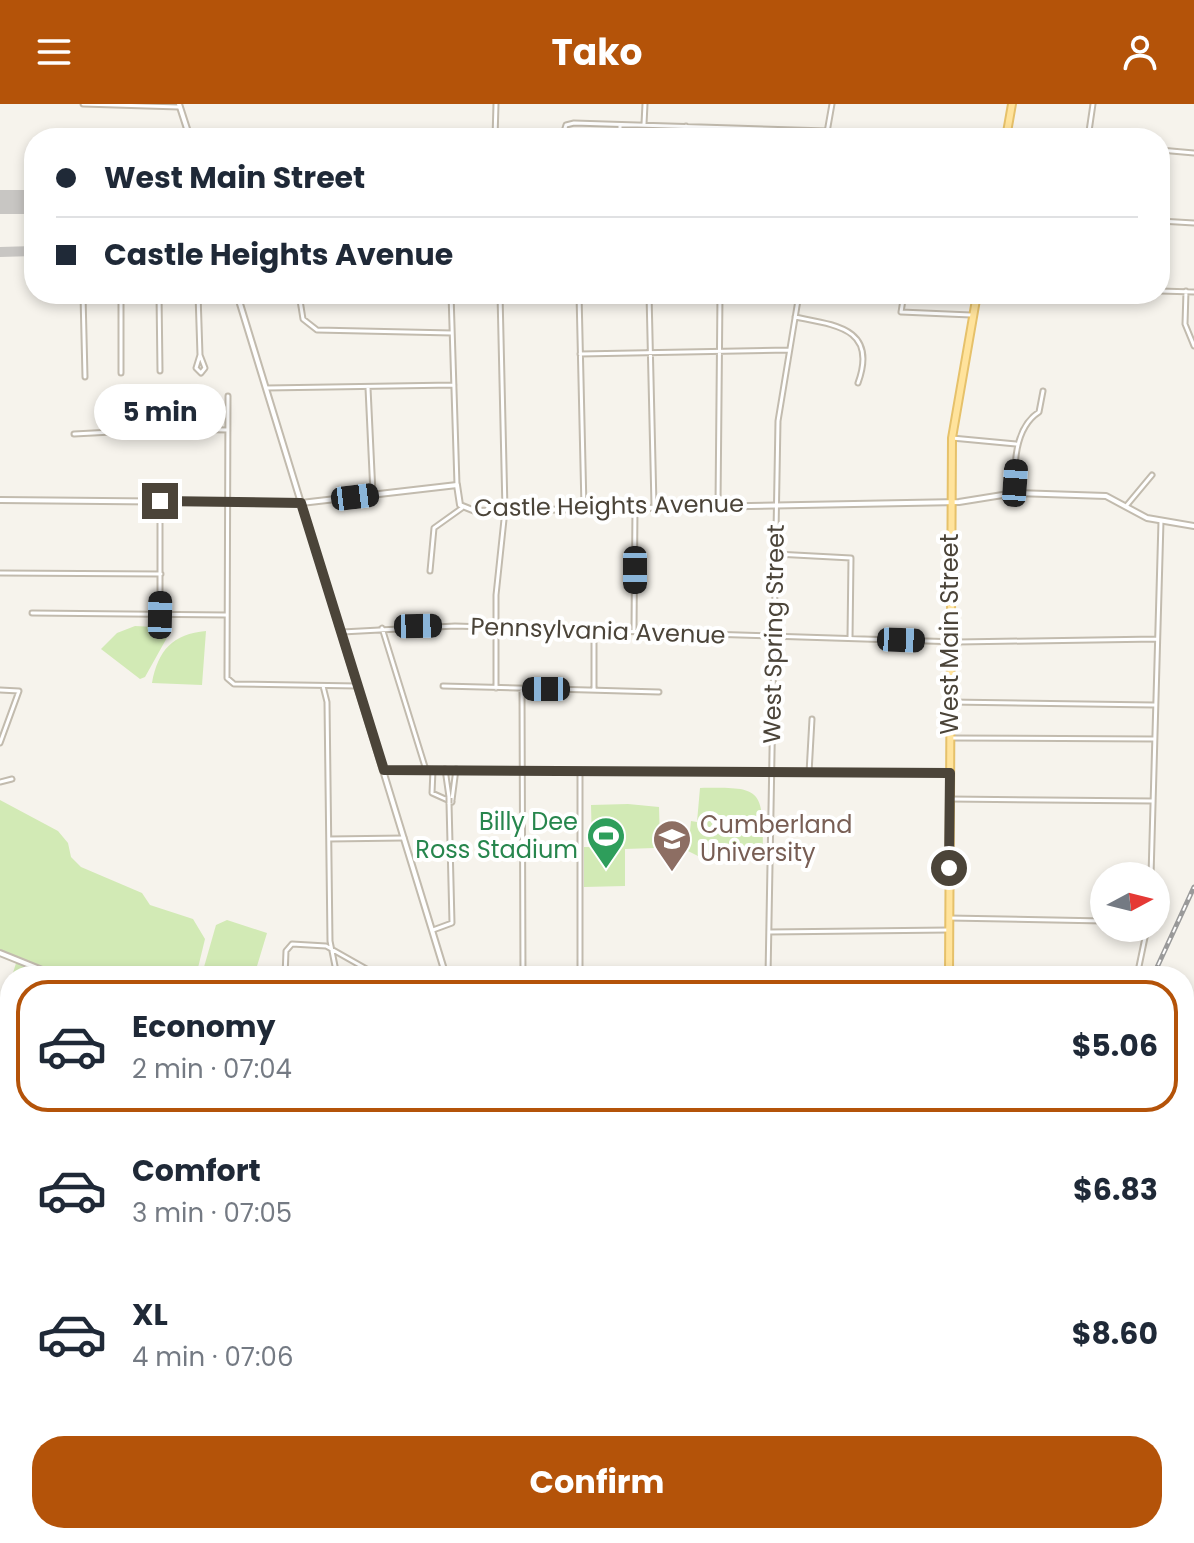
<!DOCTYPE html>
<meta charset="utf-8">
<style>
body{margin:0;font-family:Poppins,sans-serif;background:#f6f6f7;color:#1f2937;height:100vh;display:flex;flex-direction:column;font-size:30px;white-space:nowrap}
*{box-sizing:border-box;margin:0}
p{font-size:26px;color:#747a83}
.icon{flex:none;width:44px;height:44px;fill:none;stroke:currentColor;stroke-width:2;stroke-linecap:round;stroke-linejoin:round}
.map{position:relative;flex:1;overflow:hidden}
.sheet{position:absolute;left:0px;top:862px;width:1194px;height:578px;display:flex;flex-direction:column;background:#fff;border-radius:32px 32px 0 0;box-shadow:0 4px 12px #0003}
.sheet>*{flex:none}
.top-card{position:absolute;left:24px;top:24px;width:1146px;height:176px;border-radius:32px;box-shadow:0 4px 12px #0003;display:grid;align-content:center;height:176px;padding:0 32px;background:#fff}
.needle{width:52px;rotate:83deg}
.controls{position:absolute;left:1090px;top:758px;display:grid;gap:16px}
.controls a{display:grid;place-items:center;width:80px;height:80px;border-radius:50%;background:#fff;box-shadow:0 4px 12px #0003;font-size:40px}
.end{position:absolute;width:36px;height:36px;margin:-18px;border:10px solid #4b4439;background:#fff;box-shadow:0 0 0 4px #fff}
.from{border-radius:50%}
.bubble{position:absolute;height:56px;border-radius:28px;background:#fff;box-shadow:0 4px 12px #0003;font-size:26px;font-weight:700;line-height:56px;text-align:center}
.car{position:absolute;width:24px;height:48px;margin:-24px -12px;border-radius:10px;box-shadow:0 0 6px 2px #0007;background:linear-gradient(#222 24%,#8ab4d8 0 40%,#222 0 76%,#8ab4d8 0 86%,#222 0)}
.top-card b{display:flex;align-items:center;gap:28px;height:76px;font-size:30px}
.top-card b+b{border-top:2px solid #e0e1e3}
.top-card i{width:20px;height:20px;background:#1f2937}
ul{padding:14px 0 0;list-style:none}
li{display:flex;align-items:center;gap:24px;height:132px;margin:0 16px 12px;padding:0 16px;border:4px solid transparent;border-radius:32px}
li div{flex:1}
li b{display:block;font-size:30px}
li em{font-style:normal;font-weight:700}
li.on{border-color:#b45309}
li>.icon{width:72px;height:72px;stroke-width:1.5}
.primary-button{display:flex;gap:16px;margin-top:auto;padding:16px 32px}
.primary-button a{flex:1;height:92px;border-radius:32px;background:#b45309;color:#fff;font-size:32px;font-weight:700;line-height:92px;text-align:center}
header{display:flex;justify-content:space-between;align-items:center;height:104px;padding:0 32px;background:#b45309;color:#fff;font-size:36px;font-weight:700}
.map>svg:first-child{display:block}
</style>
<header><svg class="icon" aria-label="menu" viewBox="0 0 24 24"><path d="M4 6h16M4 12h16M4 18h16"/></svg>Tako<svg class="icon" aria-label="person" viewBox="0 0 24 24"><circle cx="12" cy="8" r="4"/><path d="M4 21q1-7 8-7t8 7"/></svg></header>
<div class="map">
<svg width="1194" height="1439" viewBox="0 0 1194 1439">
<rect width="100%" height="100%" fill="#f6f3ec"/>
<path fill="#d2eab5" d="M135,522l20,1 14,7 -24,43 -5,2 -39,-30 16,-16z
M206,527l-4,54 -50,-2c6,-33 21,-49 54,-52z
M700,684c61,-1 63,0 63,61l-28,3 -4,6 -33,-2 -10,-5 3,-30 6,1z
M0,696l58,31 10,12 3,14 10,10 61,26 8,12 43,14 12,20 -9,37h-184l5,-16 -17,-6z
M628,700l31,3 1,34 -6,7 -29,1v37l-41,1v-40h8l-1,-42z
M227,816l40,13 -13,43 -52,-2 14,-49z
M10,876v235l-10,-1v-195z"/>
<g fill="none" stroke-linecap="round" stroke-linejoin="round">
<path stroke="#a9d4f2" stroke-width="2" d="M1184,954l10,-10
M125,1439l1,-9"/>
<path stroke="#c8c6c3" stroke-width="10" d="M0,148l34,-1"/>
<path stroke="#c8c6c3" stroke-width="24" d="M0,98h34"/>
<defs>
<path id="minor" d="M83,0l96,3
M644,20l1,-20
M495,34l1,-34
M562,34l4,-13 8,-2 253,8
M620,34v-13
M686,34v-12
M826,34l6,-34
M1088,34l5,-34
M1160,46l34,3
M1160,117l34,2
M1160,187l34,1
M1186,187l-1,33 9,22
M159,190l1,77
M198,190l2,61 -4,13 5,5 4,-5 -5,-13
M299,190l4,25 14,11 135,3
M451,190l6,191
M579,190l5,214
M649,190l5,212
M904,190l-3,18 70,3
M795,213c40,8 83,11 63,66
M580,250l209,-4
M121,269v-79
M85,273l-2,-82 77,-1
M267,284l187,-3
M368,284l5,106
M228,292l-1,282 7,6 123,2
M74,330l95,-5 59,1
M952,334l64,6
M1015,389c-1,-27 -1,-65 24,-81l4,-21
M160,399v112
M718,401l2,-211
M1127,401l25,-30
M776,450l75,4 -1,80
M430,467l4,-43 28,-20
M0,469l161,1
M32,509l194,2
M382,524l44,142
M634,527l1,-124
M342,528l113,-6 503,16 199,-3
M323,582l4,16 3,239 7,35
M443,582l216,6
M496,584v-93l9,-85 -5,-216
M522,585l1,287
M0,586l19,1 -19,52
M594,586v-57
M950,598l204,3
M950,634l204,1
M445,665l4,28
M384,666l564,3
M433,666l-1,23 20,9
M580,668v204
M809,669l3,-54
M0,678l12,-3
M950,695l203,2
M452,696l4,-31
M329,735l75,-1
M1151,772l10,-355
M949,814l155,3
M433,826l19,-7 -3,-120
M769,828l180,-2
M285,872l1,-25 6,-7 34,2 53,30
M768,872l10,-555 21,-127
M1137,872l10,-48
M1184,969l10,9
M1192,1062h2
M1184,1132h10
M1184,1268h10
M1184,1330l10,1
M0,1409l10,-2
M44,1430v9
M661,1430l5,9
M764,1430v9
M883,1430v9
M1133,1430v9
M199,1439l1,-9
M500,1439l7,-9
M1012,1439v-9"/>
<path id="tertiary" d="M179,0l11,34
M237,190l209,682
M0,396l301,3 156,-18 3,20 15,6 484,-9 56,-9 91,3 41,22 47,8
M0,849l57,23
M1184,1421h10
M471,1430l1,9"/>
<path id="secondary" d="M249,1439l1,-9"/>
<path id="primary" d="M1006,34l6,-34
M949,872l3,-538 25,-144
M0,1151l10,3
M0,1157l10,2
M1184,1199l10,1
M948,1430v9"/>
</defs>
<use href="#minor" stroke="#c2bbae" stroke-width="7"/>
<use href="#tertiary" stroke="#c2bbae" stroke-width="8"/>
<use href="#secondary" stroke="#d6c79b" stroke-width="9"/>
<use href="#primary" stroke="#e6c16a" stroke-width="10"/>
<use href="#minor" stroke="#fff" stroke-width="3"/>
<use href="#tertiary" stroke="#fff" stroke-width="4"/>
<use href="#secondary" stroke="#fff3cd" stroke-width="5"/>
<use href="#primary" stroke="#ffe39c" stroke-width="6"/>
<defs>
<path id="rail" d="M1153,872l41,-89
M487,1439l3,-9"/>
</defs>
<use href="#rail" stroke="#9a9a9a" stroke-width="5"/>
<use href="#rail" stroke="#fff" stroke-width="2" stroke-dasharray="6" stroke-linecap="butt"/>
<defs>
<path id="minor-bridge" d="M449,699v-5"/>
</defs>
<use href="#minor-bridge" stroke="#c2bbae" stroke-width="7" stroke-linecap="butt"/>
<use href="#minor-bridge" stroke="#fff" stroke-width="3"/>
</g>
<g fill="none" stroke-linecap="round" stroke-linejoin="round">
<path stroke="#4b4439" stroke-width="10" d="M160,397l141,2 83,267 566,3 -1,95"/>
</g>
<defs>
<symbol id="stadium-pin" viewBox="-11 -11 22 30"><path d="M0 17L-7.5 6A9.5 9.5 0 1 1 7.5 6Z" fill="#2e9e5b" stroke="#fff"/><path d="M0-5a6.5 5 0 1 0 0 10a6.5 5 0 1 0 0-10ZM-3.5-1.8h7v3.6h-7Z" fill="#fff"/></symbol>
<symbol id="university-pin" viewBox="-11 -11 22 30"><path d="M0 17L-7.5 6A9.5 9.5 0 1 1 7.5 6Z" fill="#8d6e63" stroke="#fff"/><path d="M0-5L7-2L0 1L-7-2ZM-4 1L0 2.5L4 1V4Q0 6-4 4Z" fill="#fff"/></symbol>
</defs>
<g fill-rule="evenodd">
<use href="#stadium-pin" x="584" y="710" width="44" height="60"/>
<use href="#university-pin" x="650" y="713" width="44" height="60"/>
</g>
<g text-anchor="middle" stroke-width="8" stroke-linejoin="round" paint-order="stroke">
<g font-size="24" fill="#4b4439" stroke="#fff">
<text transform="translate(609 402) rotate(-1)" y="8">Castle Heights Avenue</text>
<text transform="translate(598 527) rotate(2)" y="8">Pennsylvania Avenue</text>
<text transform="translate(774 530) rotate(-89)" y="8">West Spring Street</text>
<text transform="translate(950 530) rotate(-90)" y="8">West Main Street</text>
</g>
<g font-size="24" fill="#27864d" stroke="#fff" text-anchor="end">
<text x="578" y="726">Billy Dee<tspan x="578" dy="28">Ross Stadium</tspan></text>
</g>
<g font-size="24" fill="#785e54" stroke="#fff" text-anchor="start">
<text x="700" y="729">Cumberland<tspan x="700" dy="28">University</tspan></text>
</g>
</g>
</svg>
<div class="controls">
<a><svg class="needle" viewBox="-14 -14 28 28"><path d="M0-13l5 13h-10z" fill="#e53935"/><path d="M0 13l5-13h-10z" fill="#747a83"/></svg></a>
</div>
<i class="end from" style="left:949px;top:764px"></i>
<i class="end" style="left:160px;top:397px"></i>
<div class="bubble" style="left:94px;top:280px;width:132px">5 min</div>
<i class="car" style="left:1015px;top:379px;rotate:4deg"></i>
<i class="car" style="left:355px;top:393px;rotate:83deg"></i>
<i class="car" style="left:635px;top:466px;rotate:180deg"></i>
<i class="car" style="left:160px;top:511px;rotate:1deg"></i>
<i class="car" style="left:418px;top:522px;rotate:89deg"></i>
<i class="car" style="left:901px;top:536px;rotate:92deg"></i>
<i class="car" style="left:546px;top:585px;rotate:270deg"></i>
<div class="top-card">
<b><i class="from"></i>West Main Street</b>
<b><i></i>Castle Heights Avenue</b>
</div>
<section class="sheet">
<ul>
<li class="on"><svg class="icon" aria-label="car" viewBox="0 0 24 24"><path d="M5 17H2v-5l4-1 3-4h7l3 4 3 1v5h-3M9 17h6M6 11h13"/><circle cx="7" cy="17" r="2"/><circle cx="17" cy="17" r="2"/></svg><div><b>Economy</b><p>2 min · 07:04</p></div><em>$5.06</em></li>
<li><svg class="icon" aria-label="car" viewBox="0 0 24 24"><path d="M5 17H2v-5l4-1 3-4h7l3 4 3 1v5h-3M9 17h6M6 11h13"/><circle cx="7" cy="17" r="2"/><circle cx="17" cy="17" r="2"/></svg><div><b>Comfort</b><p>3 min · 07:05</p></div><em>$6.83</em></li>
<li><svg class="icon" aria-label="car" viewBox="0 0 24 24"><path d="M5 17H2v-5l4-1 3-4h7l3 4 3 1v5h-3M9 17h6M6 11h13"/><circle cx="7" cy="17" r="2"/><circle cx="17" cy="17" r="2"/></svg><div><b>XL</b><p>4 min · 07:06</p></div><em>$8.60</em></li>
</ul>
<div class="primary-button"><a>Confirm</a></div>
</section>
</div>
